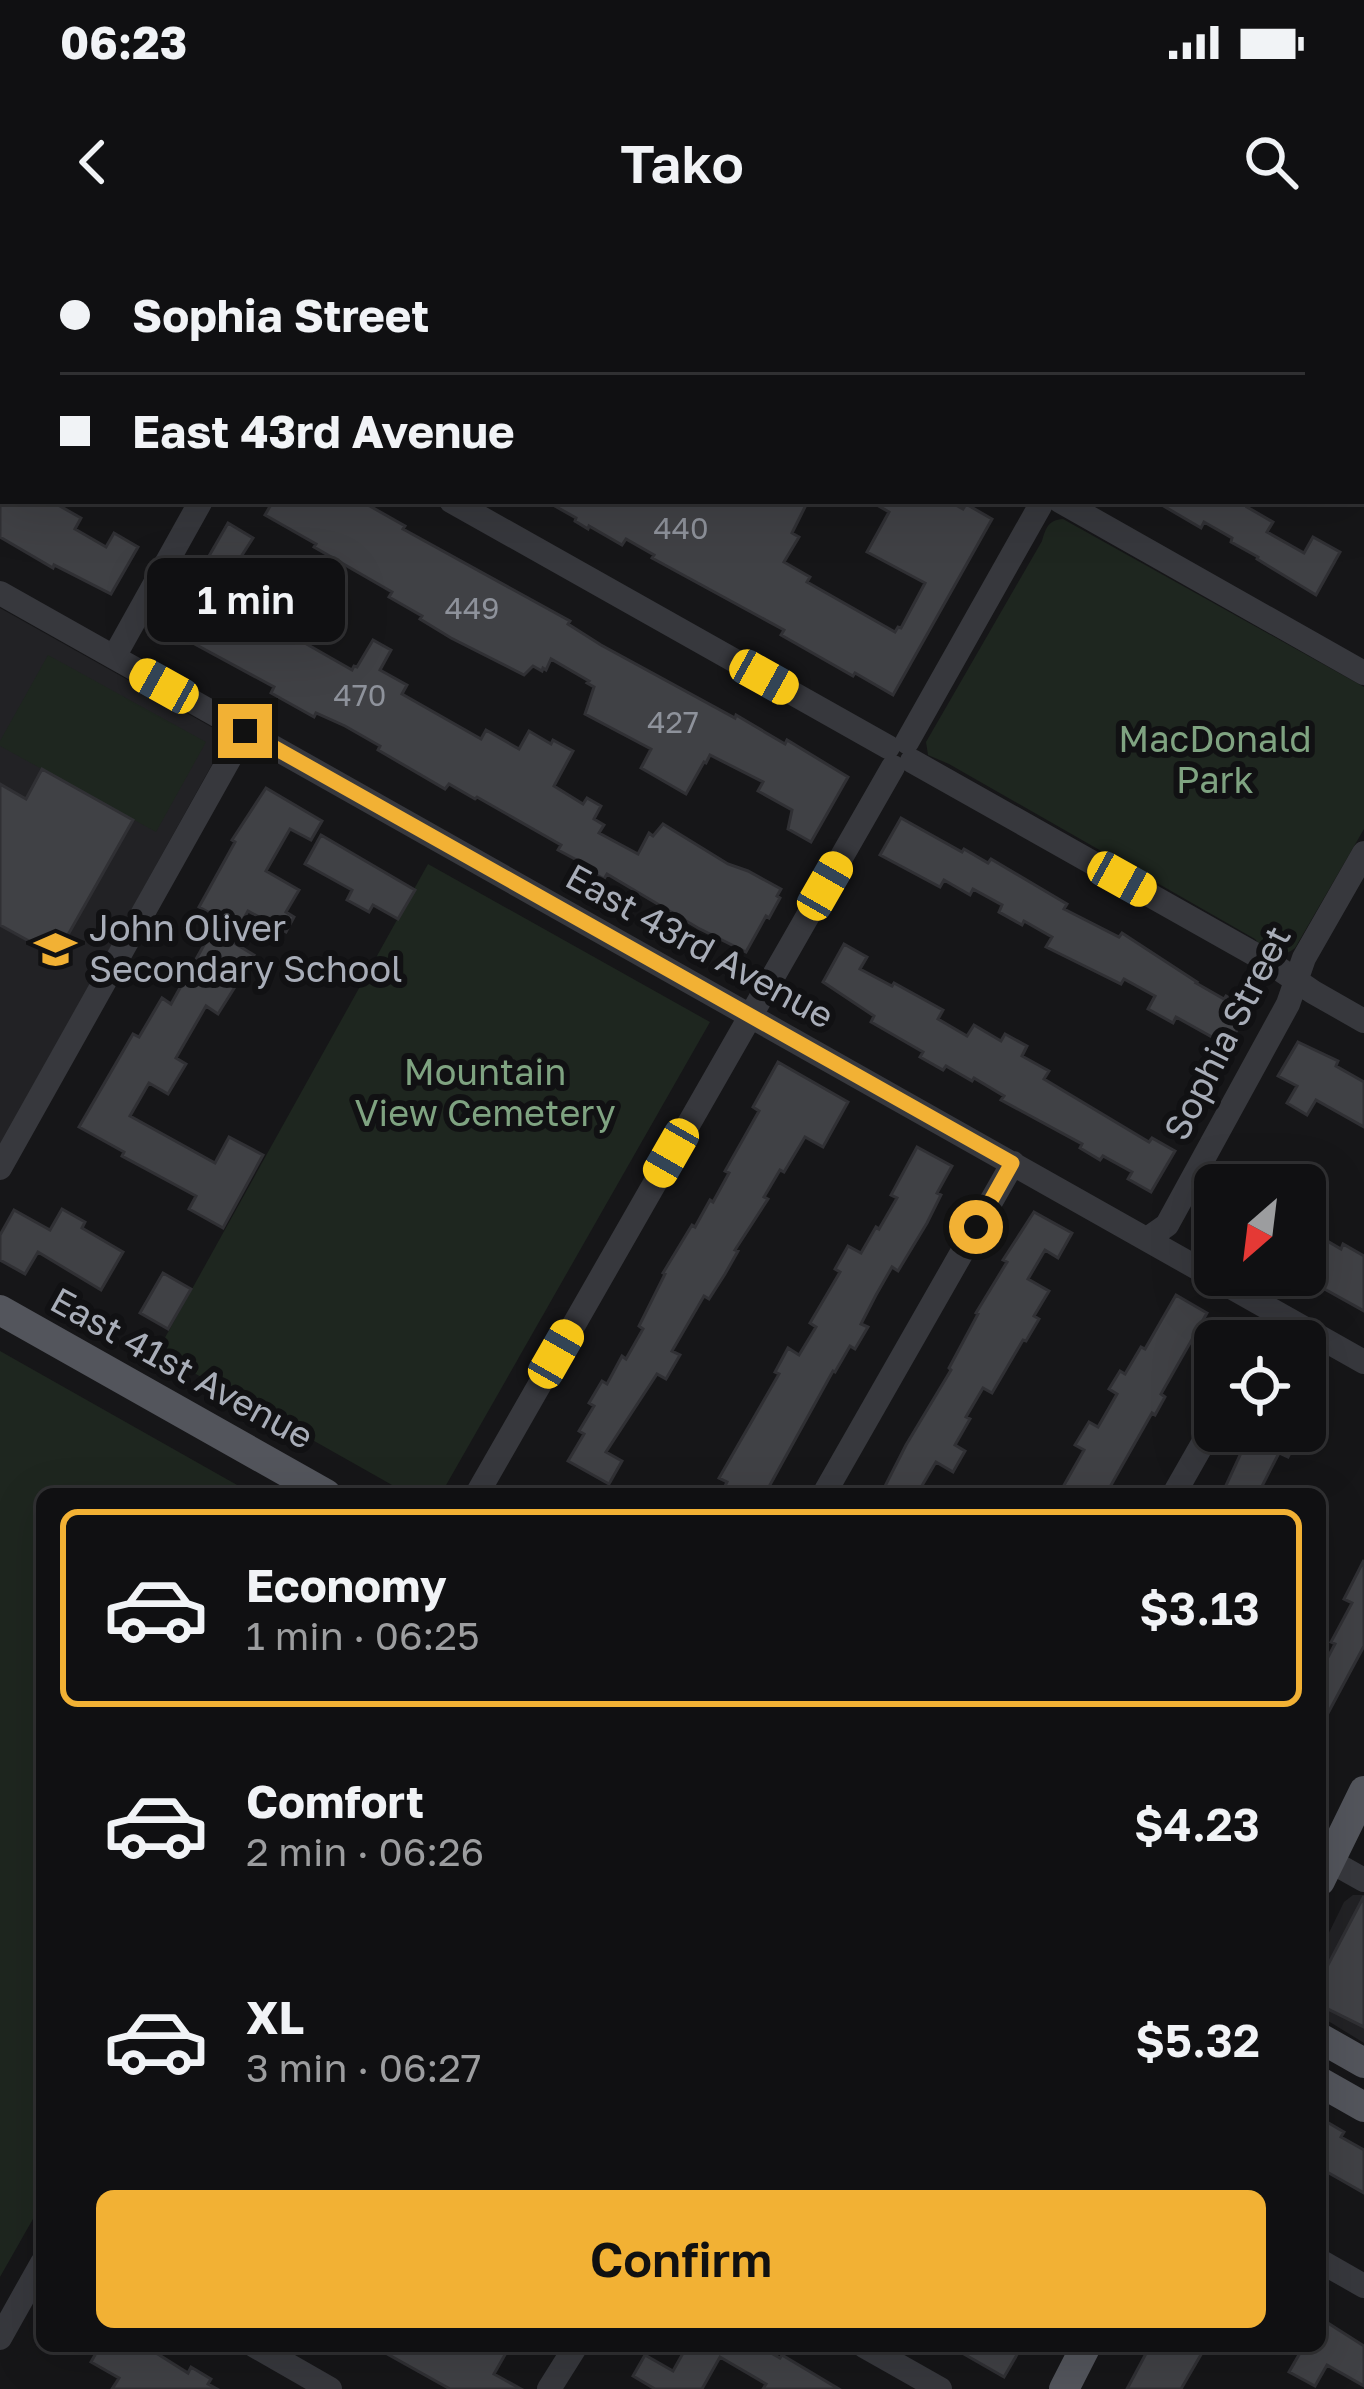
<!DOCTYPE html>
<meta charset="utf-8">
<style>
body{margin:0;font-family:"Golos Text",sans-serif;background:#1e1e20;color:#f1f3f6;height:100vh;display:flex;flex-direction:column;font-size:45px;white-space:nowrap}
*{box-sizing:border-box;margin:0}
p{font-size:39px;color:#9c9d9f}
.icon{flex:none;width:66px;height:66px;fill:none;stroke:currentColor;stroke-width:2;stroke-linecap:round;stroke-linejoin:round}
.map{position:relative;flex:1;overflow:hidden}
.panel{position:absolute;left:36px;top:1248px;width:1290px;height:864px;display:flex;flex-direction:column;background:#101012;border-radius:18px;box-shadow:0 12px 48px #0002,0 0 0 3px #303032}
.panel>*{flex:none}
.hud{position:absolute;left:0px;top:0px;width:1365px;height:264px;box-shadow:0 12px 48px #0002,0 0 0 3px #303032;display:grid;align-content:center;height:264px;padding:0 60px;background:#101012}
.needle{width:78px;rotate:208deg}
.controls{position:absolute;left:1194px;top:924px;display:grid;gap:24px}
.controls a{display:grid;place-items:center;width:132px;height:132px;border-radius:18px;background:#101012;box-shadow:0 12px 48px #0002,0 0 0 3px #303032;font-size:60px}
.end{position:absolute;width:54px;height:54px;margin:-27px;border:15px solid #f2b134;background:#111;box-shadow:0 0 0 6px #111}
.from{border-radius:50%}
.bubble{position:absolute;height:84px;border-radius:18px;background:#101012;box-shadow:0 12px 48px #0002,0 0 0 3px #303032;font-size:39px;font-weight:600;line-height:84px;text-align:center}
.car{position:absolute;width:36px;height:72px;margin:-36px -18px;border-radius:15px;box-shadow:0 0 9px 3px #0007;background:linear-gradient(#f5c518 24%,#345 0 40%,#f5c518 0 76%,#345 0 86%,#f5c518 0)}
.hud b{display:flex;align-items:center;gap:42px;height:114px;font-size:45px}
.hud b+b{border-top:3px solid #303032}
.hud i{width:30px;height:30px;background:#f1f3f6}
ul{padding:21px 0 0;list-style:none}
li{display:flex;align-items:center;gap:36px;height:198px;margin:0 24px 18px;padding:0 36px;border:6px solid transparent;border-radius:18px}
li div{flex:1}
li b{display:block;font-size:45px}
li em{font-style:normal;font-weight:600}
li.active{border-color:#f2b134}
li>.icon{width:108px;height:108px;stroke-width:1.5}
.primary-button{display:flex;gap:24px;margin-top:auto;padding:24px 60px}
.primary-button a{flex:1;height:138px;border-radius:18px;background:#f2b134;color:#111;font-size:48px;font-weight:600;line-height:138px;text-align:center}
.status{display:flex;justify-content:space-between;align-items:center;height:84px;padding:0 60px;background:#101012;direction:ltr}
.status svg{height:33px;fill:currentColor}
header{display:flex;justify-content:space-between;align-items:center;height:156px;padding:0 60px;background:#101012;font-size:54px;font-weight:600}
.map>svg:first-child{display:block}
</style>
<div class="status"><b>06:23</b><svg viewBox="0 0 49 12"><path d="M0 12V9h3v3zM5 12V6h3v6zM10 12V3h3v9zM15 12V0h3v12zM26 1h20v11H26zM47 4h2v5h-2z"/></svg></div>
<header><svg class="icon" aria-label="back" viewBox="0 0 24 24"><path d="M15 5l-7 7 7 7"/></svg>Tako<svg class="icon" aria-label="search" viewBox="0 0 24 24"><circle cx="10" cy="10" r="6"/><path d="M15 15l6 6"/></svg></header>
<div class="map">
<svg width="1364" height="2149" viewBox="0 0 1364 2149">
<rect width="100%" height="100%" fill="#161618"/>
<path fill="#222225" d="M0,368l215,121 6,9 -2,14 -219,394z
M1353,1655h11v148l-44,-27v-65l24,-49z"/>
<path fill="#1e261f" d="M1063,279l301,168v142l-69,119c-14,12 -30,5 -40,-9l-306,-175 -21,-9 -2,-13 116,-201c4,-13 6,-21 21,-22z
M48,415l158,87 -50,90 -156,-86v-5z
M428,624l282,158 -269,472h-33l-251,-142z
M0,1111l253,143h-211v709l-42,74z"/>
<path fill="#404145" stroke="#303034" stroke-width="3" d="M0,261h51l30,17 -6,11 31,18 8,-14 24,14 -27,47 -57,-29 -1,3 -53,-31z
M273,261h88l44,25 -2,3 167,92 -2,3 33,21 134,73 1,-3 49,29 2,-4 61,37 -37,65 -23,-13 4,-19 -34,-19 5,-9 -53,-27 -4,8 -2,-1 -18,32 -45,-26 10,-19 -66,-35 9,-27 -7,-4 2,-2 -38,-22 -5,11 -3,-2 -1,3 -9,-5 -9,9 -73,-37 -31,-19 2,-3 -33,-19 3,-5 -78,-45 2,-3 -51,-29z
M546,261h262l-16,32 7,4 -15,25 26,15 -3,5 88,50 3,-5 3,1 24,-45 -58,-31 22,-40 -19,-11h79l14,8 3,-5 26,15 -99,176 -38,-22 -2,3 -72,-41 3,-5 -132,-72 2,-3 -28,-16 -4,6 -33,-19 -1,3 -13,-8 1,-3z
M1155,261h96l-4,6 26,15 -6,10 37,21 9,-16 27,15 -24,43 -59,-36 1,-2 -27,-15 1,-4 -28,-16 -3,6z
M228,283l25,15 -16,25 77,42 -18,33 56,32 2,-4 3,1 16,-27 18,10 -11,20 27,15 -5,9 79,45 5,-9 33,19 10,-18 22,13 2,-4 20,11 -19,35 29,18 4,-6 14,8 -7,13 10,6 -5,8 39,21 11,-21 4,3 10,-12 65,40 20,7 33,18 -4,7 3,2 -11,20 -3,-2 -20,36 -48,-24 -91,-54 -3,5 -20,-11 2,-3 -28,-15 3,-5 -84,-48 -2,2 -26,-15 -4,5 -67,-39 2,-4 -35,-20 -29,-13 -2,4 -43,-24 3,-6 -107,-58z
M42,529l91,51 -77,136 -56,-31v-141l26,15z
M266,548l56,33 -11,19 -21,-11 -24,42 33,19 -13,22 8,5 -8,15 -38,-21 -17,30 23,14 -14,24 -22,35 -12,-8 -30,52 10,6 -18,30 -19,-11 -19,33 85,47 14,-26 34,18 -40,73 -34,-19 7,-13 -74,-40 2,-4 -45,-25 54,-93 6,3 23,-39 9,6 48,-86 -20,-11 36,-65 -3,-2z
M901,578l61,34 2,-3 24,14 3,-4 76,45 -3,5 55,28 3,-4 75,49 -1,1 28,16 2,-3 23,13 -21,37 -52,-29 -3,6 -25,-14 7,-13 -31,-17 -3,5 -75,-37 6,-10 -28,-16 -2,4 -23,-13 3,-7 -29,-16 -3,6 -26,-15 -4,7 -60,-32z
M321,595l94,55 -17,29 -25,-14 -4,7 -22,-12 5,-10 -47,-26z
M844,704l23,13 -7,12 32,17 2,-3 49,27 -5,9 29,17 7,-11 27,16 4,-7 22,12 -5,10 27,15 -5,8 105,63 3,-4 23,13 -24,41 -23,-13 4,-7 -29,-16 -3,4 -20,-12 2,-4 -81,-44 3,-4 -30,-18 -2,3 -26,-15 -3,4 -23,-13 3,-5 -52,-30 3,-6 -51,-34z
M1298,802l40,19 -2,5 28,16v45l-48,-27 -9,15 -20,-12 10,-17 -19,-10z
M778,822l70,40 -25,45 -18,-10 -21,35 -4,-2 -16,27 4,2 -33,51 3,1 -13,23 -16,25 -5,-3 -32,55 8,4 -14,24 -9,-5 -51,78 16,9 -13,23 -41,-23 16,-27 -5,-3 15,-25 -5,-3 13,-22 5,3 15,-28 4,3 17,-30 -4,-3 26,-52 -2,-1 29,-48 3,2 15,-27 3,2 16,-29 -4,-2 34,-60 -6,-4z
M917,907l35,19 -15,27 4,2 -14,28 -29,48 -6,-4 -16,28 -15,29 7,3 -13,22 -5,-3 -15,26 -2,-1 -68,123h-44l6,-12 -8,-4 60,-104 -4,-2 13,-24 11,7 17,-28 -6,-4 30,-51 -5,-3 13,-23 13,7 15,-26 3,2 18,-31 -6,-3z
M62,969l23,13 -3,6 41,24 -22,38 -63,-38 -13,22 -25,-14v-25l14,-25 36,20z
M1034,972l38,21 -14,25 -13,-8 -17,29 21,12 -15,25 5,3 -13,22 -3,-1 -31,53 -9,-5 -17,29 4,2 -15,26 10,6 -12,21 -17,-10 -19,32h-36l25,-49 45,-75 -2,-2 29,-54 -2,-1 31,-51 -4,-2z
M1305,988l36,21 2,-5 21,12v55l-45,-25 2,-4 -16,-9z
M163,1033l28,16 -23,40 -28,-16z
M1176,1055l31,18 -46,81 4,3 -10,18 -3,-2 -46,81h-47l25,-44 -9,-5 14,-23 9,5 19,-33 -8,-5 11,-18 5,3 16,-27 4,2z
M1305,1129l22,12 -14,27 11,6 -19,37z
M1261,1191h40l-13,26 -9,-4 -21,41h-36l25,-54 7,3z
M1364,1320v86l-44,82v-56l15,-28 -4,-2 21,-39 -8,-4z
M1364,1656v131l-44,-22v-25z
M1320,1878l24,14 -3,5 23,13v43l-44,-25z
M1320,2078l44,28v40l-37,-21 -12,21 -26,-14 15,-26h16z
M100,2106h45l43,27 3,-6 20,12 -3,5 9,5h-105l7,-11 -28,-16z
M373,2106h137l-16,28 27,15h-71z
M687,2106h72l21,12 2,-3 57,34h-76l3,-5 -46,-27 -18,32h-47l-22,-13 12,-21 28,16z
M950,2106h72l-18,31z
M1150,2106h56l-25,43h-54z"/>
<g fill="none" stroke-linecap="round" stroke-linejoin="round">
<path stroke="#37383d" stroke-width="24" d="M598,0l5,3
M1184,0l2,3
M343,3l2,-3
M1208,3l2,-3
M0,5l3,2
M1362,90l2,1
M451,261l437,246
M1060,261l304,172
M0,353l1364,769
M114,417l87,-156
M907,502l133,-236
M912,521l360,203 41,28 51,29
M0,928l245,-437
M1147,999l20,-14 121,-221 16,-46 60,-105
M1261,1101l16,-28
M477,1254l416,-727
M824,1254l189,-331
M1174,1254l41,-72
M1330,1621l34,19
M1320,2021l44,25
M0,2098l42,-75
M255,2106l75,43
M864,2106l76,43
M549,2149l27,-43"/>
<path stroke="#53555c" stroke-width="30" d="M0,1070l326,184
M1320,1641l44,-90
M1320,1798l44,25
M1320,1842l44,25
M1064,2149l22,-43"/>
</g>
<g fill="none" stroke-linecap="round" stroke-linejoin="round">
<path stroke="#f2b134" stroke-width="15" d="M245,491l767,432 -36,64"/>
</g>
<defs>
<symbol id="school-bare" viewBox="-9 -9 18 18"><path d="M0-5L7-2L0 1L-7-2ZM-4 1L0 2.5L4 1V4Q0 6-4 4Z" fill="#f2b134" stroke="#111113" stroke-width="2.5" paint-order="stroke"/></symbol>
</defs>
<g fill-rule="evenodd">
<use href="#school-bare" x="26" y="680" width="59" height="59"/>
</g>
<g text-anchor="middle" stroke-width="12" stroke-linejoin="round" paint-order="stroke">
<g font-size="30" fill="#8e929b">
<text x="681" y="299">440</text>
<text x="472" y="379">449</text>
<text x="360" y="466">470</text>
<text x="673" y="493">427</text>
</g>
<g font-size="36" fill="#7fa381" stroke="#111113">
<text x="1215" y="512">MacDonald<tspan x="1215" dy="41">Park</tspan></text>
<text x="485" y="845">Mountain<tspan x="485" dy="41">View Cemetery</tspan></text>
</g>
<g font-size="36" fill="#a8adb8" stroke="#111113" text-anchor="start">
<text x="89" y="701">John Oliver<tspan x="89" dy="41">Secondary School</tspan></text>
</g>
<g font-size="36" fill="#a8adb8" stroke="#111113">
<text transform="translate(700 706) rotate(29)" y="13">East 43rd Avenue</text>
<text transform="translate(1227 793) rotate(-63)" y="13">Sophia Street</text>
<text transform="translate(182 1128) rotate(29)" y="13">East 41st Avenue</text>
</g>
</g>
</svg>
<div class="controls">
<a><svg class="needle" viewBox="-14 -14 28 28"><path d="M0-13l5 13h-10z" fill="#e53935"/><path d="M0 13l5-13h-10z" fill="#9c9d9f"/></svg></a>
<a><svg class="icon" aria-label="locate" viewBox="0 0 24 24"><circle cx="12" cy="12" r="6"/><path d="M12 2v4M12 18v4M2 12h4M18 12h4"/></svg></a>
</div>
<i class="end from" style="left:976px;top:987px"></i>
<i class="end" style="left:245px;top:491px"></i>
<div class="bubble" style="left:147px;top:318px;width:198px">1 min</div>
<i class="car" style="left:764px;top:437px;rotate:119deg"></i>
<i class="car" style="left:164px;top:446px;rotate:299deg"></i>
<i class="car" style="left:1122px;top:639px;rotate:119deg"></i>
<i class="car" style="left:825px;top:646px;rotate:30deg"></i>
<i class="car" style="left:671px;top:913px;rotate:210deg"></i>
<i class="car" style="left:556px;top:1114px;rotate:30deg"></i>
<div class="hud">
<b><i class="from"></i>Sophia Street</b>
<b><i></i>East 43rd Avenue</b>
</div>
<section class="panel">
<ul>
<li class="active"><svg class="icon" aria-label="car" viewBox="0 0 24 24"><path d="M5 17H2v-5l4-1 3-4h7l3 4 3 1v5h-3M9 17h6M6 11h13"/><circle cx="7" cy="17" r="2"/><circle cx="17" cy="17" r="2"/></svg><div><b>Economy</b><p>1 min · 06:25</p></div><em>$3.13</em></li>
<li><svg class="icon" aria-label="car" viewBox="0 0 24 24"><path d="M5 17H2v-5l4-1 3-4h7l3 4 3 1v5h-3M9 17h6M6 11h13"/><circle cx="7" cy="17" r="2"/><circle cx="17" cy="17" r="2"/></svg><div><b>Comfort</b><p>2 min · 06:26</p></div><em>$4.23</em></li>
<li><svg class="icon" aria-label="car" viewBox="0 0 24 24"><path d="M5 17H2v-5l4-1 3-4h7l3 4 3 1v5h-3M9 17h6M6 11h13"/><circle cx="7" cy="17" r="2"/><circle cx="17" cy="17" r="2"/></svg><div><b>XL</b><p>3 min · 06:27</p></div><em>$5.32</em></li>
</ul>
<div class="primary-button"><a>Confirm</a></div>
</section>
</div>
